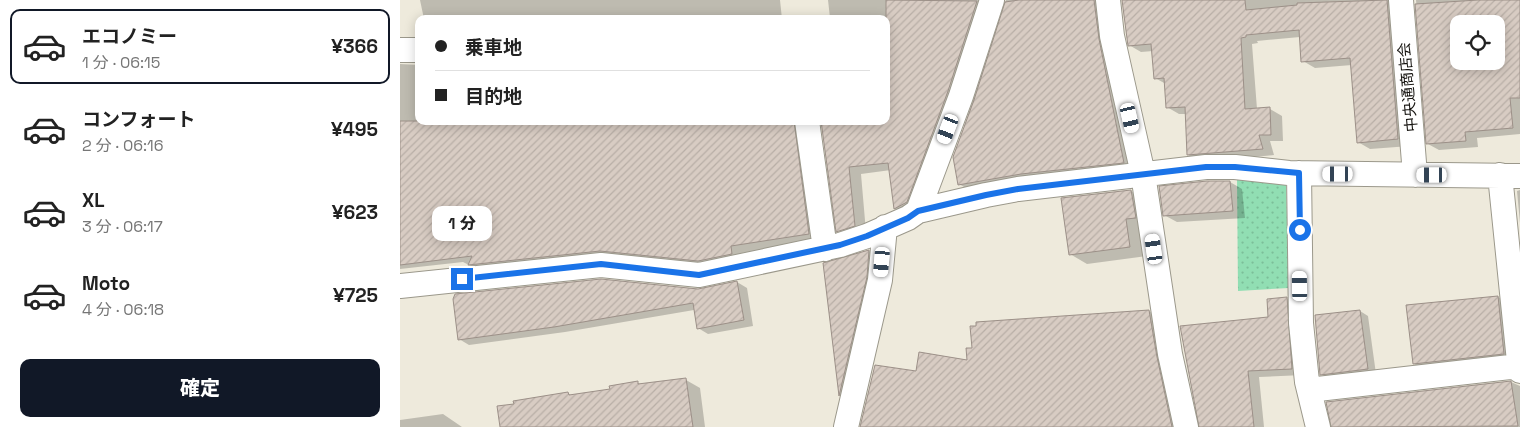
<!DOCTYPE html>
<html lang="ja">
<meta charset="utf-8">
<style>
body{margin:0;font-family:"Space Grotesk","Noto Sans JP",sans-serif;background:#f6f6f6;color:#222;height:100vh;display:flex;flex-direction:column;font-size:19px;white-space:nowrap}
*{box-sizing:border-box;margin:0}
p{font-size:16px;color:#767676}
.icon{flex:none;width:28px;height:28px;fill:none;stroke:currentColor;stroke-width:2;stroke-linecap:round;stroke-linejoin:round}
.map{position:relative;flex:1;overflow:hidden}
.panel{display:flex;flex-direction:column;background:#fff;width:400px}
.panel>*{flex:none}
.guide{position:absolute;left:15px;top:15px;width:475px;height:110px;border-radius:10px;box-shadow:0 2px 12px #0003;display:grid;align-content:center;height:110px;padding:0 20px;background:#fff}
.tools{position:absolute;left:1050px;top:15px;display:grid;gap:10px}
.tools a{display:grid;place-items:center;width:55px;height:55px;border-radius:10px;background:#fff;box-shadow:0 2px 12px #0003;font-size:25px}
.end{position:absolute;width:22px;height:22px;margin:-11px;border:6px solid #1a73e8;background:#fff;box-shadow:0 0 0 2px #fff}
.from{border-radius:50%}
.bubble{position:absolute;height:35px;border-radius:10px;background:#fff;box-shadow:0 2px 12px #0003;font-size:16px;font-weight:800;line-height:35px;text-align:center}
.car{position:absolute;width:15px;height:30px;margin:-15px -8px;border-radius:6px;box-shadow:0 0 4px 1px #0007;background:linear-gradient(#fff 24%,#345 0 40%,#fff 0 76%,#345 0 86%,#fff 0)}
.guide b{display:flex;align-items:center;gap:18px;height:48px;font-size:19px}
.guide b+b{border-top:1px solid #e0e0e0}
.guide i{width:12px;height:12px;background:#222}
ul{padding:9px 0 0;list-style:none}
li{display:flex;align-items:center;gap:15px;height:75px;margin:0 10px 8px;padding:0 10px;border:2px solid transparent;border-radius:10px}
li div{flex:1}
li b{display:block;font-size:19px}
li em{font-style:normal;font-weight:800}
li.on{border-color:#111827}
li>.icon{width:45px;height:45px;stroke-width:1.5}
.button{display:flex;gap:10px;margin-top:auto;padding:10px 20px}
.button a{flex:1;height:58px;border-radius:10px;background:#111827;color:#fff;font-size:20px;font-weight:800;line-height:58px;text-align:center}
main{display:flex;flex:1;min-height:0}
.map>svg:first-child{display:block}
</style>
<main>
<section class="panel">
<ul>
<li class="on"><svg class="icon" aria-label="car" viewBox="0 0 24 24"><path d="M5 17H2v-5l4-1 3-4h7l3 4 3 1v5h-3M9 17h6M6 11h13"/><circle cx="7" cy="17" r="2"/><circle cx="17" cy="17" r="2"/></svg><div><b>エコノミー</b><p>1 分 · 06:15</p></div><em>¥366</em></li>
<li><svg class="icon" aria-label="car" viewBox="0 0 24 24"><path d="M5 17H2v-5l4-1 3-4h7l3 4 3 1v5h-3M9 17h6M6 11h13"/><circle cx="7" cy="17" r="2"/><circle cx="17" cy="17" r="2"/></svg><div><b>コンフォート</b><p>2 分 · 06:16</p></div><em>¥495</em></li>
<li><svg class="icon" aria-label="car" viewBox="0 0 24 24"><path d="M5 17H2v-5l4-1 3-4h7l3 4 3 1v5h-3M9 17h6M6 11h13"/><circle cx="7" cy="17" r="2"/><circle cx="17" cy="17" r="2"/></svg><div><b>XL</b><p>3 分 · 06:17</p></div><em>¥623</em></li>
<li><svg class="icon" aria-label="car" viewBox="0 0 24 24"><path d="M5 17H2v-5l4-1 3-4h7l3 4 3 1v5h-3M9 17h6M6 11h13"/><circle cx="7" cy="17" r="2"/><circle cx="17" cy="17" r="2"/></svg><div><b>Moto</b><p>4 分 · 06:18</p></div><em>¥725</em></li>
</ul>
<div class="button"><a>確定</a></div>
</section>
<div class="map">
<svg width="1120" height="427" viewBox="0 0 1120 427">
<defs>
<pattern id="grass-dots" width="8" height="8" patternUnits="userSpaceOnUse" patternTransform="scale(1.25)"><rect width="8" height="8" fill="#91deb3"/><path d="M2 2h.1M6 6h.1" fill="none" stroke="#7cbe99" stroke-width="1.8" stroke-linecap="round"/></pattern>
<pattern id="building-hatch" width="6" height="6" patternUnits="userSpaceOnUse" patternTransform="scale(1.25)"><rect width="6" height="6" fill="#d8ccc3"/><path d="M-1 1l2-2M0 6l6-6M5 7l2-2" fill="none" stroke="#b8aea6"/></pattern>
</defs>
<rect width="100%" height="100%" fill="#eeeadc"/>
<path fill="url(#grass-dots)" d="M837,177l49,5 3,106 -51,3z"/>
<path fill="#0003" fill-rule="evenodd" d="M20,0h360l2,19h-358z
M428,0h164l-86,215 -11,-6 -4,-39 -30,4 5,58 -17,6 -11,-7 -16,-110h64v-102h-64l8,-1z
M606,0h104l26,169 -165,22 -12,-7 -5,-27z
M723,0h280l7,146 -40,3 -12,-7 -6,-77 -37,3 -12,-7 -3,-24 -43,4 1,2 -6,1 5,65h13l12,7 1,25h-13l4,14 -74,7 -12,-7 -2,-41h-7l-12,-7 -1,-23 -11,-6 -2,-27 -12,1 -12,-7z
M1016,0h104v134l-43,4 1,9 -39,3 -11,-6zM1059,24h37v37h-37z
M0,64l19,1v56h389l12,120 -78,12 2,7 -33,7 -230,4 -18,-9 -63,7z
M830,182l12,7 3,29 -68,4 -13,-7z
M1120,190v33l-3,-32z
M731,191l17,10 -1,55 -60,8 -17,-10 -7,-55z
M469,251l12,7 -29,144 -12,-7 -16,-131z
M337,282l10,6 6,38 -45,8 -10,-6 -4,-18 -129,22 -96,13 -10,-6z
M1098,297l14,8 5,56 -90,10 -13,-7 -7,-57z
M887,299l11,6 5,70 -44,2 5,50h-63l68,-109z
M749,311l11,6 21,110h-258l45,-66z
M960,311l8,5 8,58 -46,5 -9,-5z
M286,380l14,8 5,39h-204l67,-34 4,3 39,-6 27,-7 4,2z
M1111,382l9,4v41h-188l-5,-24z
M43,414l19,13h-62v-7z"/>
<path fill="url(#building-hatch)" stroke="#9c9088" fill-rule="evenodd" d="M486,0l91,1 -29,90 -41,111 -13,7 -6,-46 -39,4 6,59 -19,6 -15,-111h65z
M619,0h75l5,39 25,124 -103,11 -63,11 -5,-28 21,-57 31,-98z
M722,0h123l1,10 51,-5v-2l90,-3 11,139 -41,4 -7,-85 -49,4 -2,-32 -53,5v2l-5,1 4,71 25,-2 1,28h-12l4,14 -76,6 -2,-48 -19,1 -2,-30 -10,1 -3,-35 -23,2z
M1078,0h42v98h-10l3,30 -48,4 1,9 -40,3 -11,-140zM1059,24h37v37h-37z
M0,121h394l15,113 -78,12 1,8 -34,7 -98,-10 -132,14 4,-9 -72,9z
M807,181h23l3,30 -70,5 -4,-30z
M731,190l5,28 -10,1 4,28 -61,8 -8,-57z
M469,250l-2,27 -28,119 -16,-133z
M201,279l97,10 39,-8 7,39 -47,9 -4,-26 -139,24 -96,13 -5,-41 2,-5z
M1098,296l6,58 -91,10 -7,-59z
M887,297l5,72 -44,2 6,56h-55l-19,-101 88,-9 -1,-18z
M749,310l8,47 15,70h-312l15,-62 41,6 3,-19 48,8 -1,-12h6l-2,-22h6v-4z
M960,310l8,59 -48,6 -5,-60z
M286,378l7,49h-193l-3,-21 17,-2 -1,-3 55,-9 1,3 41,-6 -1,-3 29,-5v3z
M1111,381l7,45 -187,1 -5,-25z"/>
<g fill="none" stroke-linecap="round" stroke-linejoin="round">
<defs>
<path id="street" d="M708,0l4,36 31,138 27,180 16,73
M1001,0l14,175
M0,50h19
M407,121l18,128
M899,173l2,150 6,59 11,45
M1100,175l20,196
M518,211l43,-115 31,-96
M0,286l201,-21 98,10 141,-30 27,-9 41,-18 10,-7 68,-16 32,-6 188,-22h29l54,6 231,3
M909,390l210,-24
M446,427l34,-147 5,-53"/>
</defs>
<use href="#street" stroke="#9b988b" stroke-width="26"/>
<use href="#street" stroke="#fff" stroke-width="24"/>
</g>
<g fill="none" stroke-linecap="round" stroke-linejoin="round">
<path stroke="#1a73e8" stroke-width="6" d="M62,279l139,-15 98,11 141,-30 27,-9 41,-18 10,-7 68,-16 32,-6 188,-22h29l64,6 1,57"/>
</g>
<g text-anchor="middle" stroke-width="4.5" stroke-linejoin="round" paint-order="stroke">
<g font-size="15" fill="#15130f" stroke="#fff">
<text transform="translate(1008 87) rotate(-95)" y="5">中央通商店会</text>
</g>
</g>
</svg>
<div class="tools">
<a><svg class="icon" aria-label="locate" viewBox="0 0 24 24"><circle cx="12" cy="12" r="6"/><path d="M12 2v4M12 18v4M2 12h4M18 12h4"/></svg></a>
</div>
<i class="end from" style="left:900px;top:230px"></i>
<i class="end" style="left:62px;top:279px"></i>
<div class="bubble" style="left:32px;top:206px;width:60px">1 分</div>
<i class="car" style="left:730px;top:118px;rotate:167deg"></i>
<i class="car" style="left:548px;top:129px;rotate:201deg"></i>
<i class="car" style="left:938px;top:174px;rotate:270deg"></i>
<i class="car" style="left:1032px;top:175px;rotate:270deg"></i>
<i class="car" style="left:754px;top:249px;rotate:352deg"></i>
<i class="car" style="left:482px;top:262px;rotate:185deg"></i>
<i class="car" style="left:900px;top:286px;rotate:359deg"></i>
<div class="guide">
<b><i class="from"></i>乗車地</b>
<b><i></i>目的地</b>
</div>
</div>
</main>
